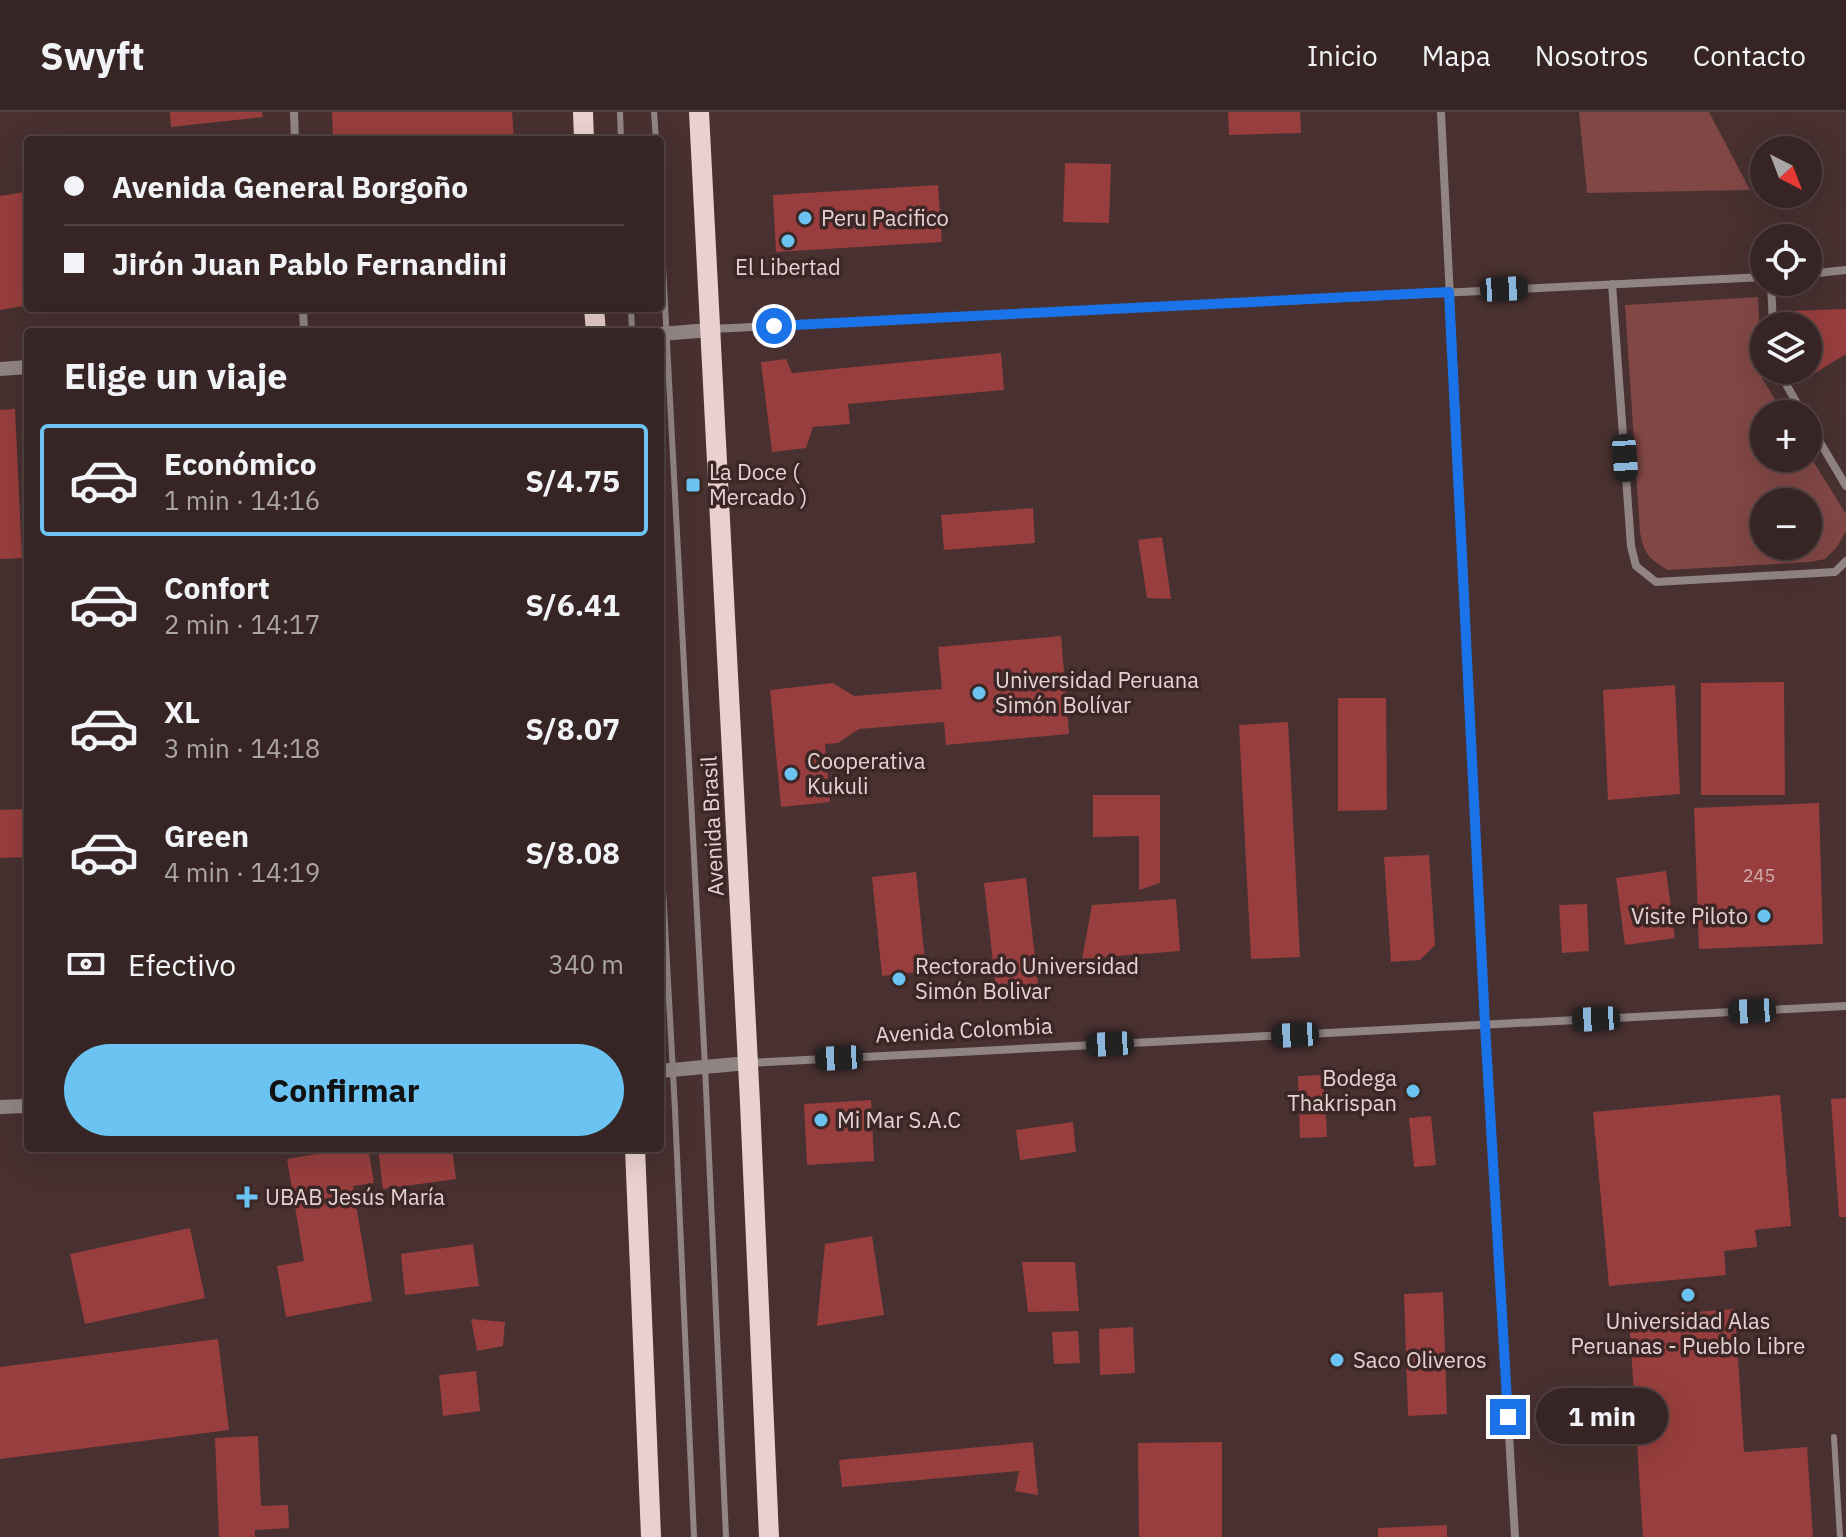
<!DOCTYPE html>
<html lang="es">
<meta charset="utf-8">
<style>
body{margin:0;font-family:"IBM Plex Sans",sans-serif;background:#3d2d2c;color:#f1f3f6;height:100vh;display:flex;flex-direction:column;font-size:30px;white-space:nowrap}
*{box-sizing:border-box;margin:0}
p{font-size:26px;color:#aaa5a6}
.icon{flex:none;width:44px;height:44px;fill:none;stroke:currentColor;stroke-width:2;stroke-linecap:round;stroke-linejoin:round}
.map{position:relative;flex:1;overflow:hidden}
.side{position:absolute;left:24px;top:216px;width:640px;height:824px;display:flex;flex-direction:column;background:#362524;border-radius:8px;box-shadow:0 8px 32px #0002,0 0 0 2px #504241}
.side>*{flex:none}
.hud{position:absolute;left:24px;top:24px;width:640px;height:176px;border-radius:8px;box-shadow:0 8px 32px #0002,0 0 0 2px #504241;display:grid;align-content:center;height:176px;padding:0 40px;background:#362524}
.needle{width:52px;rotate:138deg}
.fabs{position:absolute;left:1750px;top:24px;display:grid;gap:16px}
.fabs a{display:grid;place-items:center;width:72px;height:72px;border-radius:50%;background:#362524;box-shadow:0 8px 32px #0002,0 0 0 2px #504241;font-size:40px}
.end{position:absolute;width:36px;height:36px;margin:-18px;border:10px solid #1a73e8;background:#fff;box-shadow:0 0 0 4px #fff}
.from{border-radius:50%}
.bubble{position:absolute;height:56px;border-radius:28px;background:#362524;box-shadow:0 8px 32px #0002,0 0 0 2px #504241;font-size:26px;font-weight:700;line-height:56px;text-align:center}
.car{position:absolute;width:24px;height:48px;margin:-24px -12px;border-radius:10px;box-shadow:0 0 6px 2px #0007;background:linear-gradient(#222 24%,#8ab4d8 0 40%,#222 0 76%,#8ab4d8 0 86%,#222 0)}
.hud b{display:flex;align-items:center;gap:28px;height:76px;font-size:30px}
.hud b+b{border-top:2px solid #504241}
.hud i{width:20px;height:20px;background:#f1f3f6}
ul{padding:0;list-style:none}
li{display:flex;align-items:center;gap:24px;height:112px;margin:0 16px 12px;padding:0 24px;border:4px solid transparent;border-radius:8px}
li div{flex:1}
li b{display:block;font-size:30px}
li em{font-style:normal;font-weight:700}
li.on{border-color:#6ac3f1}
li>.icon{width:72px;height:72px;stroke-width:1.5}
h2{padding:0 40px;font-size:36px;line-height:96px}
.pay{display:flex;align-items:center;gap:20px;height:88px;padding:0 40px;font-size:30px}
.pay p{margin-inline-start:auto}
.primary-button{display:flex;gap:16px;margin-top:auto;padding:16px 40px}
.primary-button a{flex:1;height:92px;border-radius:48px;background:#6ac3f1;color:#111;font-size:32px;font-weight:700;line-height:92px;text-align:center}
header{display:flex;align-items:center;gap:48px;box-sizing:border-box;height:112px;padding:0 40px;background:#362524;border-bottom:2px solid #504241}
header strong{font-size:38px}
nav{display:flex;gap:44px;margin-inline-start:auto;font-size:28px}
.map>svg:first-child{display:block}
</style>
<header>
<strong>Swyft</strong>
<nav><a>Inicio</a><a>Mapa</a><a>Nosotros</a><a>Contacto</a></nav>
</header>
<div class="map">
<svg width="1846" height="1425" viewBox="0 0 1846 1425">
<rect width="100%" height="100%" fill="#483130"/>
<path fill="#804745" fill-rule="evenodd" d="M1579,0h130l41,78 -163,3z
M1758,185l4,81 22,36h-20v44h44v-5l38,61v17l-9,16 -12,12 -15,3 -142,8c-19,-11 -24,-16 -28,-38l-15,-227zM1764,390h44v44h-44z"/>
<path fill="#983e3e" d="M170,0h92l1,5 -92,10z
M332,0h180l2,28h-181z
M1228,0h72l1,21 -72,2z
M1065,51l46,1 -2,59 -46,-1z
M938,73l4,57 -166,10 -3,-57z
M25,80l3,19v94l-28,5v-114z
M1846,197v45l-44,27 -6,-11h12v-44h-21v-15z
M1001,241l3,37 -156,14 2,20 -37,3 -7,21 -34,4 -11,-90 25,-3 6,14z
M15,297l7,149 -22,1v-149z
M1033,396l2,35 -91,7 -3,-35z
M1162,425l9,62 -24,-1 -9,-58z
M1061,524l8,98 -123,11 -2,-23 -85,7 -21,14 -13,1 5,58 -49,5 -11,-117 63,-7 21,13 88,-7 -4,-42z
M1784,570l1,113h-84v-112z
M1675,573l5,109 -72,6 -5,-110z
M1338,586h48l1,112 -49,1z
M1288,610l12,235 -49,2 -12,-234z
M1093,683h67v88l-21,7v-54l-46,1z
M1819,691l4,141 -124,5 -5,-141z
M28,697v48l-28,1v-48z
M1429,743l6,90 -15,15 -29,2 -7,-105z
M1666,759l9,67 -50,7 -9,-67z
M916,760l10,99 -44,5 -10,-99z
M1026,766l12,106 -42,5 -12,-106z
M1176,787l4,52 -98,8 10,-54z
M1587,792l2,47 -27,2 -3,-48z
M1324,963l3,62 -27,1 -2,-62z
M1780,983l11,131 -36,4 2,17 -33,4 2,24 -117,11 -16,-174z
M1846,986v119h-7l-8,-118z
M871,988l3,61 -67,4 -3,-61z
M1431,1004l5,49 -22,2 -5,-49z
M1073,1010l3,30 -56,8 -4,-30z
M351,1036h17l6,35 -21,3 19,115 -86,16 -9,-51 27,-5 -17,-102z
M378,1036h74l4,31 -73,10z
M190,1116l15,70 -120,26 -15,-70z
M872,1124l12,79 -67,11 8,-82z
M473,1132l6,42 -74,9 -4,-41z
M1022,1150h53l4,49 -51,1z
M1443,1180l4,122 -39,2 -4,-122z
M1735,1197l9,143 63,-5 6,90h-170l-14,-220z
M471,1207l34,3 -2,24 -26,5z
M1133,1215l2,46 -35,2 -1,-46z
M1078,1219l2,32 -26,1 -2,-32z
M218,1227l11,91 -229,29v-92z
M476,1259l4,40 -37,5 -4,-41z
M258,1324l3,70 27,-1 1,23 -34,2v7h-36l-4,-99z
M1033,1330l5,53 -23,-4 4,-20 -177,16 -3,-27z
M1222,1330v95h-83l-1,-94z
M1447,1413v12h-69v-9z"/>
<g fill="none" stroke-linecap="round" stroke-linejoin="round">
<path stroke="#918584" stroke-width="6" d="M620,0l1,28
M654,0l2,28
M660,97l45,857 21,471
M631,196l1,24
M660,722l15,276 19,427
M1834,1325l6,100"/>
<path stroke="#918584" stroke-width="8" d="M294,0l1,28
M1441,0l44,913 30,512
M1808,162l38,-4
M1771,170l2,44
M1612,172l19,262 5,20 20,16 179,-10 11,-11
M303,196l1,24
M711,217l1053,-52
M1778,258l25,44
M1808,310l38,64
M748,951l1098,-57"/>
<path stroke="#918584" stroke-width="14" d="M660,222l50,-4
M0,257l28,-2
M660,959l88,-8
M0,995l28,-1"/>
<path stroke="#ead1cf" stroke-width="20" d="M583,0l1,28
M699,0l51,991 19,434
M594,196l2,24
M635,1036l16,389"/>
</g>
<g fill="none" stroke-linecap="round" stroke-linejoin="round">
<path stroke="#1a73e8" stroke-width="10" d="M774,214l675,-34 36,733 23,392"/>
</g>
<g fill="#6ac3f1" stroke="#3d2726" stroke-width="3">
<circle cx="805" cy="106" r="8"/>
<circle cx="788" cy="129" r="8"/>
<rect x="685" y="365" width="16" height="16" rx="4"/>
<circle cx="979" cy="581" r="8"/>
<circle cx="791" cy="662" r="8"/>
<circle cx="1764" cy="804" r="8"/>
<circle cx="899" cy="867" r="8"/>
<circle cx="1413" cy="979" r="8"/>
<circle cx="821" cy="1008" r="8"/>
<path d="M243 1073h8v8h8v8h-8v8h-8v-8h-8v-8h8z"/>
<circle cx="1688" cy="1183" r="8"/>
<circle cx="1337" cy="1248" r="8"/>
</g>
<g text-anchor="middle" stroke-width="7" stroke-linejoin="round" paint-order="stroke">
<g font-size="18" fill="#d0aeae">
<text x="1759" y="770">245</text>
</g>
<g font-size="22" fill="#e3d4d3" stroke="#3d2726" text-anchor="start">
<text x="821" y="114">Peru Pacifico</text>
<text x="788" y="163" text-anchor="middle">El Libertad</text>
<text x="709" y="368">La Doce (<tspan x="709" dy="25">Mercado )</tspan></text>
<text x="995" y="576">Universidad Peruana<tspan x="995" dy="25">Simón Bolívar</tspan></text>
<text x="807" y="657">Cooperativa<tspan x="807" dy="25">Kukuli</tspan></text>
<text x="1748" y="812" text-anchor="end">Visite Piloto</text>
<text x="915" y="862">Rectorado Universidad<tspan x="915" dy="25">Simón Bolivar</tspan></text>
<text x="1397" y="974" text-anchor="end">Bodega<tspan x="1397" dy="25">Thakrispan</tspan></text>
<text x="837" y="1016">Mi Mar S.A.C</text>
<text x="265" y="1093">UBAB Jesús María</text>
<text x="1688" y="1217" text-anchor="middle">Universidad Alas<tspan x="1688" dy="25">Peruanas - Pueblo Libre</tspan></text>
<text x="1353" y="1256">Saco Oliveros</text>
</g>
<g font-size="22" fill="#e3d4d3" stroke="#3d2726">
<text transform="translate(712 714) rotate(-93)" y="8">Avenida Brasil</text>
<text transform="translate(964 918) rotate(-3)" y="8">Avenida Colombia</text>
</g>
</g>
</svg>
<div class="fabs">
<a><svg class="needle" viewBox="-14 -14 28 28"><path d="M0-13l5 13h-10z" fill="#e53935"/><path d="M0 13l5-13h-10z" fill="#aaa5a6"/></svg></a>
<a><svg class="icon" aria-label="locate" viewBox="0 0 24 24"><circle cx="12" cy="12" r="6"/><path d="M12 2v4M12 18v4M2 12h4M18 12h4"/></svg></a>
<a><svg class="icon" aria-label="layers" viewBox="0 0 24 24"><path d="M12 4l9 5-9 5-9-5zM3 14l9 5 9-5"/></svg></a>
<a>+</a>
<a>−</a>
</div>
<i class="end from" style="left:774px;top:214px"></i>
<i class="end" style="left:1508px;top:1305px"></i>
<div class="bubble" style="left:1536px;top:1276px;width:132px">1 min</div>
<i class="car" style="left:1504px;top:177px;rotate:87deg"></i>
<i class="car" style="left:1625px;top:346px;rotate:176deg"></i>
<i class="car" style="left:1752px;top:899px;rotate:267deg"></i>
<i class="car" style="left:1596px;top:907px;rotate:267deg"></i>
<i class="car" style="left:1295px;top:923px;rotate:267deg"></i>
<i class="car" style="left:1110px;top:932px;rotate:267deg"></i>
<i class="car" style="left:839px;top:946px;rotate:267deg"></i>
<div class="hud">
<b><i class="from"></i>Avenida General Borgoño</b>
<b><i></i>Jirón Juan Pablo Fernandini</b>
</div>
<section class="side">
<h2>Elige un viaje</h2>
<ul>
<li class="on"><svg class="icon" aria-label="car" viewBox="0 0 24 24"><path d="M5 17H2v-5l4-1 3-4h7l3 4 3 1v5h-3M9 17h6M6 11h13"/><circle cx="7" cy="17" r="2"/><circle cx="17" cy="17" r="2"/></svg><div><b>Económico</b><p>1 min · 14:16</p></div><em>S/4.75</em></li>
<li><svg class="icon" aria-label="car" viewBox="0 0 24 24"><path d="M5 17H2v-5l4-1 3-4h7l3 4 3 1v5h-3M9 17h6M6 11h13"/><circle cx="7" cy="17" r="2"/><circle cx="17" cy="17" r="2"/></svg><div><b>Confort</b><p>2 min · 14:17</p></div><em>S/6.41</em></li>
<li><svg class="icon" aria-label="car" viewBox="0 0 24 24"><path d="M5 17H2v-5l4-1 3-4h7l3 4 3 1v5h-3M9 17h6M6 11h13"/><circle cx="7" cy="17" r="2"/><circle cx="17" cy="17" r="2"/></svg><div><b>XL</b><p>3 min · 14:18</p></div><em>S/8.07</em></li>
<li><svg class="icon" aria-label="car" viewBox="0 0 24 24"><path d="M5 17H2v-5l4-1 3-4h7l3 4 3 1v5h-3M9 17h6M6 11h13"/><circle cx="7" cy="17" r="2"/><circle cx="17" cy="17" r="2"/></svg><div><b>Green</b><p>4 min · 14:19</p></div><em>S/8.08</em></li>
</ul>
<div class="pay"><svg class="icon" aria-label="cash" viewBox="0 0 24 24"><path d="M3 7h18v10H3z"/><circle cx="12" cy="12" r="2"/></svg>Efectivo<p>340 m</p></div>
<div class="primary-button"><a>Confirmar</a></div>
</section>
</div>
